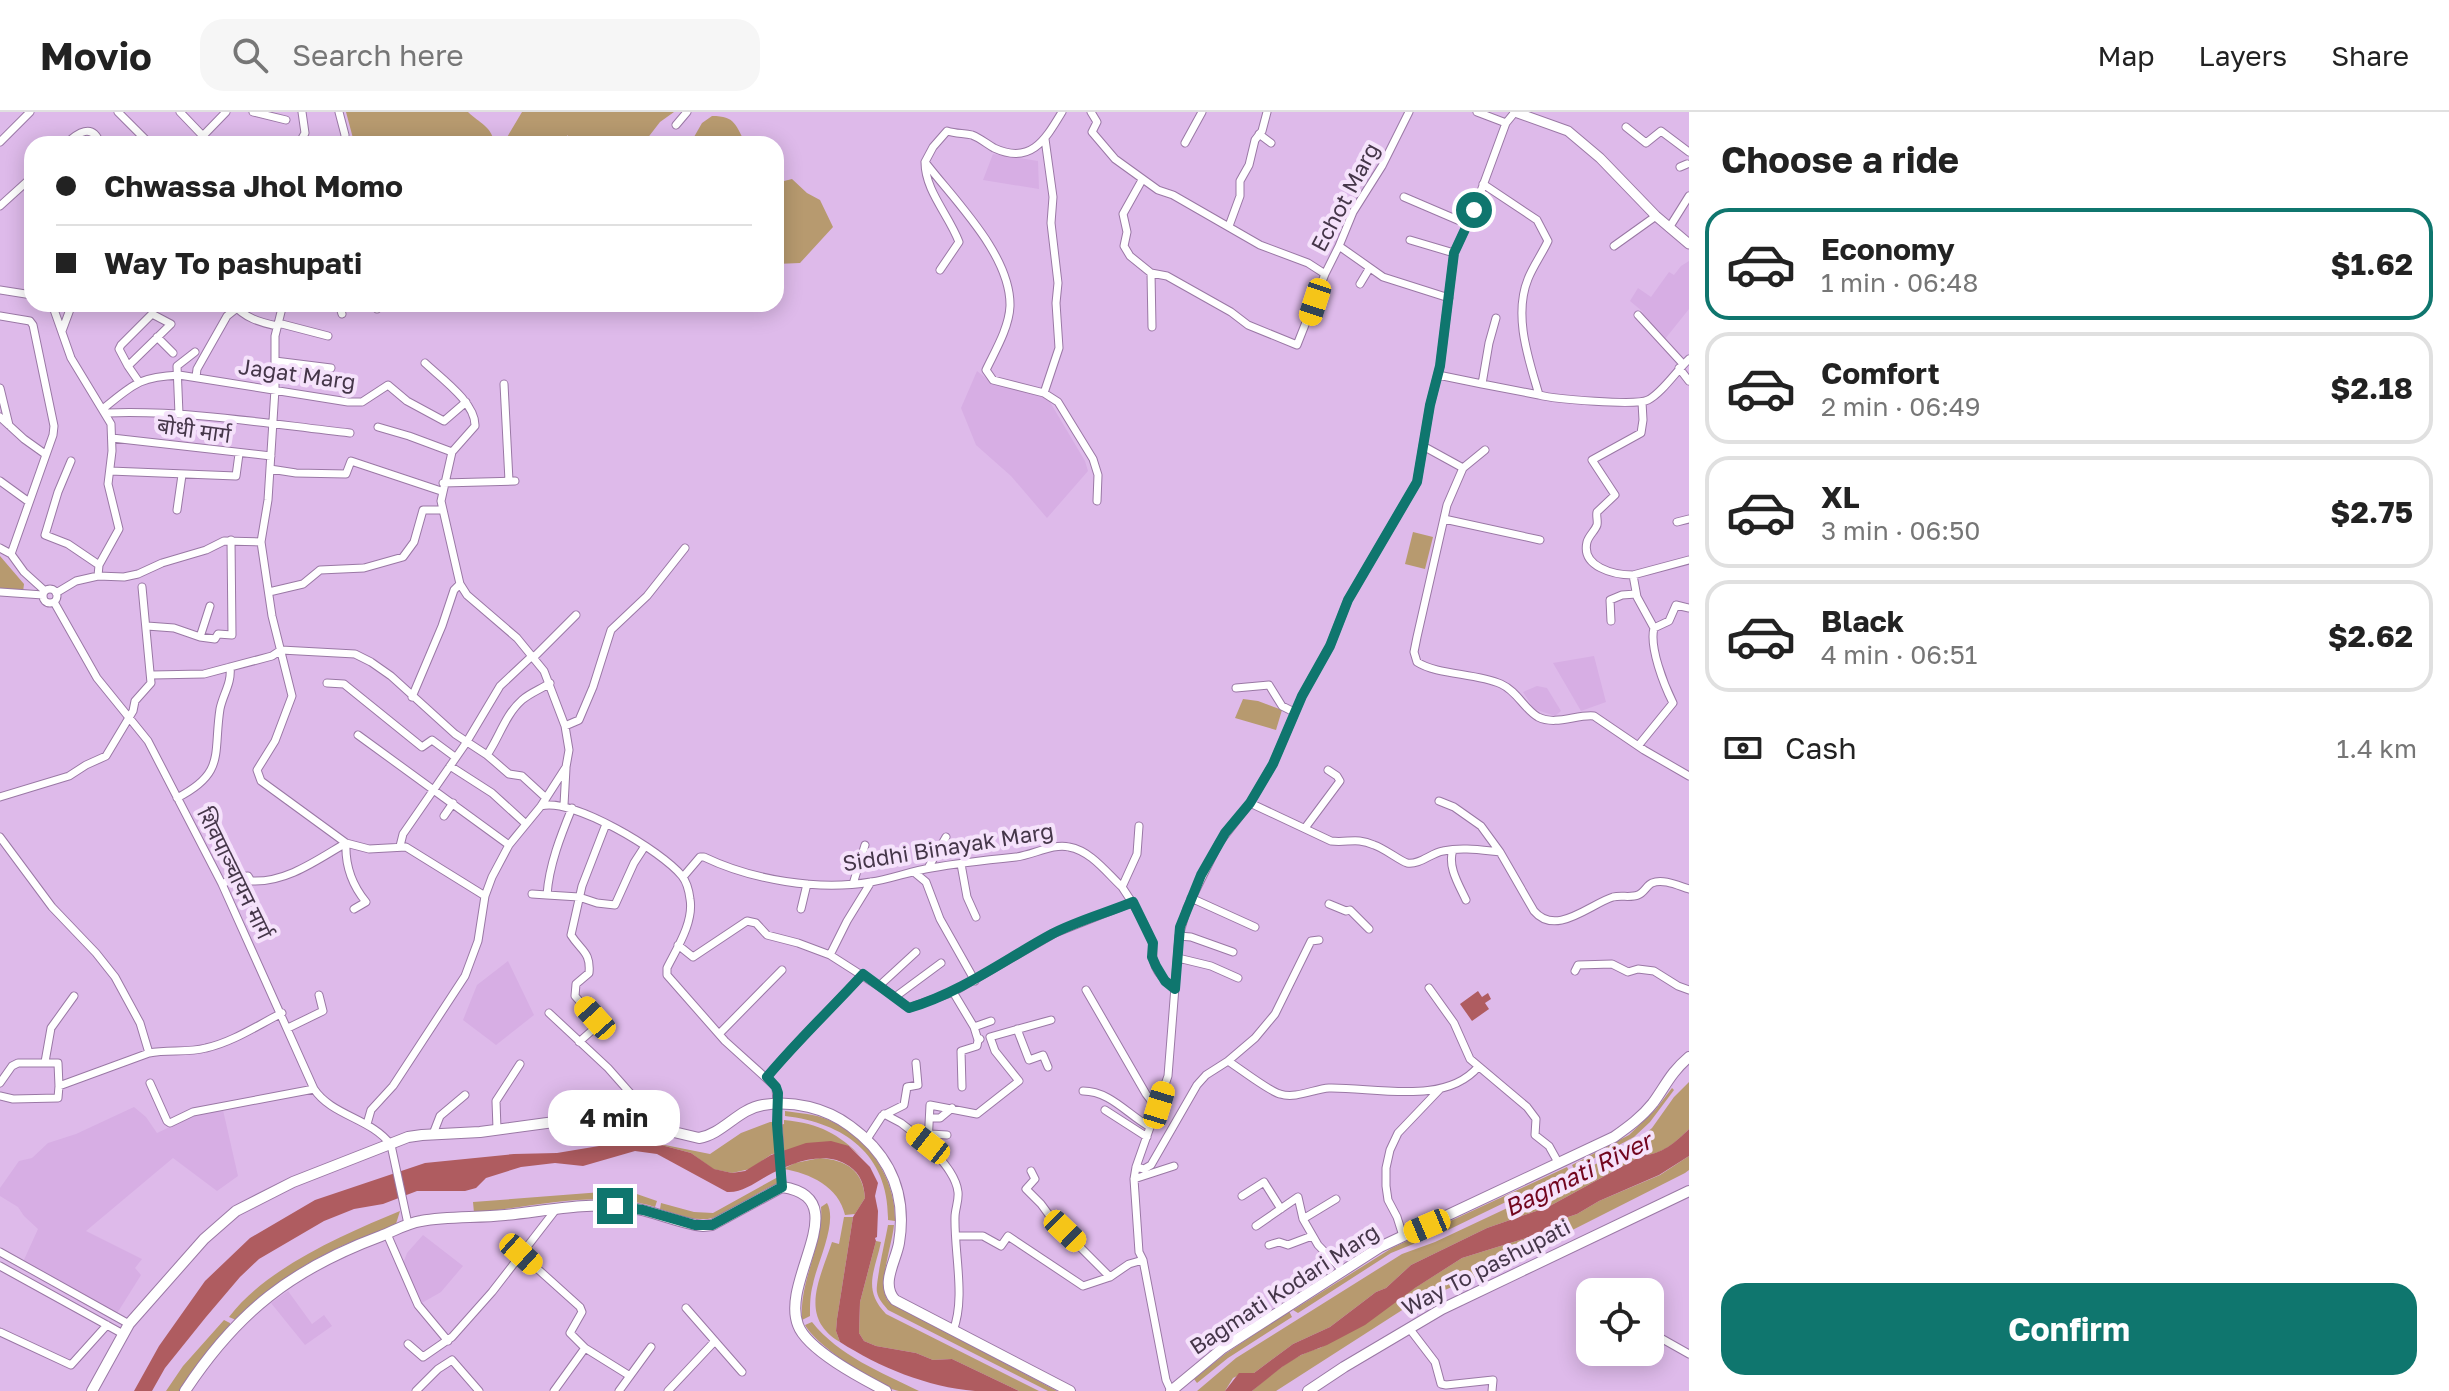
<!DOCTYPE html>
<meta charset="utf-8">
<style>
body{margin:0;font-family:"Golos Text","Noto Sans Devanagari",sans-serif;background:#f6f6f6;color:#222;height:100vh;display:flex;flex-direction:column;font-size:30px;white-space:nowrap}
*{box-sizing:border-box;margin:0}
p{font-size:26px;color:#767676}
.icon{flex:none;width:44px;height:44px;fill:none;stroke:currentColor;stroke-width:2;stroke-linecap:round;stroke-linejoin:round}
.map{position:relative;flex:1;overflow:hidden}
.panel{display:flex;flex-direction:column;background:#fff;width:760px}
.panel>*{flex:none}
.hud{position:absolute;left:24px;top:24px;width:760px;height:176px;border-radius:24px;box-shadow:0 4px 20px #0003;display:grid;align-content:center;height:176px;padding:0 32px;background:#fff}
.buttons{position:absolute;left:1576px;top:1166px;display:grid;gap:16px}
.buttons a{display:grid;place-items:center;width:88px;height:88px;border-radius:16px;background:#fff;box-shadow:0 4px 20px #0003;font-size:40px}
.end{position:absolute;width:36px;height:36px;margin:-18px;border:10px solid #0f766e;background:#fff;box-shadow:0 0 0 4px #fff}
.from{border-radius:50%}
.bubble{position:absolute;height:56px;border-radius:24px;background:#fff;box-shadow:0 4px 20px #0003;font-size:26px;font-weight:700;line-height:56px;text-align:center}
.car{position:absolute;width:24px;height:48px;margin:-24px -12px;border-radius:10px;box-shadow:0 0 6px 2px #0007;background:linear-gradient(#f5c518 24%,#345 0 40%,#f5c518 0 76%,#345 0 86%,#f5c518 0)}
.hud b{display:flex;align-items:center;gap:28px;height:76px;font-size:30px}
.hud b+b{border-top:2px solid #e0e0e0}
.hud i{width:20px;height:20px;background:#222}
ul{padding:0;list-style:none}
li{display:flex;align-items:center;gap:24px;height:112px;margin:0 16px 12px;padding:0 16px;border:4px solid #e0e0e0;border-radius:24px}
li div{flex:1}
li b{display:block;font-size:30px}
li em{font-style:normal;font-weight:700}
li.selected{border-color:#0f766e}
li>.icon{width:72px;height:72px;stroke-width:1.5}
h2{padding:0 32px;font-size:36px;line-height:96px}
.pay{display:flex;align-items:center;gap:20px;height:88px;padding:0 32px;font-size:30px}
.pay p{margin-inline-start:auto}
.button{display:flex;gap:16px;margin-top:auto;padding:16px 32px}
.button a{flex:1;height:92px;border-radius:24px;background:#0f766e;color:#fff;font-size:32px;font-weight:700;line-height:92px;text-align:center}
header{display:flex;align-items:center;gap:48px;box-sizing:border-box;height:112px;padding:0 40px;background:#fff;border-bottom:2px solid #e0e0e0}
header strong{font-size:38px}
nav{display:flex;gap:44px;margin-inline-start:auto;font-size:28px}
.search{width:560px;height:72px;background:#f6f6f6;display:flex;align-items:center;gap:20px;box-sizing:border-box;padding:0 28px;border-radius:24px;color:#767676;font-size:30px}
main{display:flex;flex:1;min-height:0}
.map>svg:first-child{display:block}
</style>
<header>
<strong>Movio</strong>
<div class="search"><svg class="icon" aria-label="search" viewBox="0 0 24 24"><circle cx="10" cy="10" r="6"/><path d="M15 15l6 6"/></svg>Search here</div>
<nav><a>Map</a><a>Layers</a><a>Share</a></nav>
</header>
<main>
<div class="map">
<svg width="1689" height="1279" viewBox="0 0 1689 1279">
<rect width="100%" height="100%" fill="#debaea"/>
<path fill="#d7aee4" d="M993,42l45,7 1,28 -56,-9z
M1689,149v48l-24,30 -25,-23 3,-4 -13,-11 8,-13 13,9 18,-25 5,3 7,-9z
M977,259l15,12 55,14 38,64 3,10 -41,47 -36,-42 -35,-31 -15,-37z
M1594,544l12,46 -25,9 -28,-48z
M1537,574l10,2 14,23 -6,5 -21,-7 -11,-17z
M508,849l26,54 -38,30 -33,-25 14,-35z
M134,995l12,10 11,16 34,-16 32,-7 15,66 -21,15 -44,-33 -87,73 56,28 -7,9 6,7 -25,40 -93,-53 15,-33 -14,-13 -6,-9 -18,-11v-8l19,-27 13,-3 16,-15 28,-9z
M423,1123l40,31 -22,26 -21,12 -17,-40 4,-11z
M288,1179l24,33 12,-9 8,11 -27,19 -34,-42z"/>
<path fill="#b79a6f" d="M346,0h122c11,11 25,15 26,32h-145l5,-2z
M522,0h152l-14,10 -17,22h-66l-10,-9 1,9h-65z
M712,4c24,0 23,9 34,28h-56l12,-21z
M792,67l15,14 13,7 13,27 -33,36 -24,1v-78l4,-4z
M1413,420l20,5 -8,32 -20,-5z
M0,444l24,28 -1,8 -23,-3z
M1243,587l15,2 24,9 -6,20 -41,-12z
M1689,970v47c-13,13 -27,26 -46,26l-95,52 -61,21 -76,37 -25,23 -10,4 -46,35 -37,17 -39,29h-11l-10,5 -8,13h-28l39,-33 166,-104 33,-12 104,-49 92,-47 21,-18 22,-31z
M1672,976l2,2 -24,32 -16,15 -60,32 -2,-4 57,-30 27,-26z
M785,999c14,2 30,3 44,9 39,17 67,58 66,101l-7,-1c1,-65 -43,-97 -103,-104z
M784,1008c37,4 53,13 79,38l-14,-12 -77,8 -22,15 -18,4 -19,-4 -22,-16 -41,-11 60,12 31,-21 29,-11h3l2,4 9,-2z
M1689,1044v14l-4,3 -182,92 -93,40 -134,86h-24c20,-17 41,-36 68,-43l142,-90 83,-26 17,-13 15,-5 22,-13 61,-26z
M820,1046c26,2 43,12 45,40l-10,16 -10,1c-6,-28 -35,-42 -62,-46l12,-6z
M1567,1055l2,4 -3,2 -118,57 -57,23 -93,60 -5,-3 99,-62z
M778,1065l1,7c-25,6 -51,35 -75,35 -15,1 -30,-6 -44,-10l1,-6 33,9 19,1z
M615,1079l16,1 26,9 -2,6c-54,-18 -124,0 -181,6l-1,-11z
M827,1091c11,19 -10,60 -14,81 -3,11 -3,21 -3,32l-8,4c-3,-40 22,-76 19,-113z
M400,1099l-5,16c-64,18 -112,47 -159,93l-7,-3c37,-49 115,-83 171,-106z
M844,1105h9l-16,102 -1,12 4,11c-42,-25 -20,-63 -8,-100l7,2z
M888,1113h6c-2,21 -17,60 -6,76l169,90h-9l-160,-81c-4,-5 -10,-11 -11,-18 -2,-7 9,-55 11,-67z
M876,1129l5,1c-6,29 -19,47 5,72l153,77h-20l-67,-32 -19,1 -17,-7 -40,-7 -12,-5 -5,-8 1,-31z
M1289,1199l3,6 -64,41 -31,25 -3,-4 31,-25z
M224,1208l6,3v4l-28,31 -22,33h-14l17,-25z
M812,1210c27,34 69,50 107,69 -6,0 -14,0 -20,0 -22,-4 -83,-46 -94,-66z"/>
<path fill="#af5c60" d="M1478,879l4,6 6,-4 3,6 -6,4 4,6 -17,12 -12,-17z
M1689,1017v27l-30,19 -60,26 -22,13 -15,5 -17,13 -83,26 -47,30 -50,37 -38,20 -26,10 -19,12 -30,24h-27l14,-18h15l39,-29 37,-17 46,-35 10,-4 25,-23 76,-37 61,-21 95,-52c18,0 33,-13 46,-26z
M635,1028l15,2 41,11 23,16 18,4 13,-2 26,-16 35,-12 25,-2 18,5 21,21 8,16 -3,13 3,15 -1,26 -2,1 1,3 -16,61 -1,31 5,8 12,5 40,7 17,7 19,-1 67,32c-15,0 -30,0 -44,0 -48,-4 -96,-24 -135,-49l-4,-11 1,-12 16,-102 12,-19c-1,-13 -4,-24 -16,-32 -24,-17 -59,-3 -82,10 -13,7 -25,17 -40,16l-70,-38 -22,-3 -52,15 -28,-3 -34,4 -35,11 -10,10 -11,3h-48l-34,13 -29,5 -30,12 -65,38 -19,18 -34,40 -41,51 -13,23h-18l25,-45 46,-65 45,-43 65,-38 110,-37 89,-9 43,-1z"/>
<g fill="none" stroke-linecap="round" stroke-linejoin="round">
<defs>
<path id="minor" d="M118,0l32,32
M180,0l23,24
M253,0l33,8
M339,0l6,23 -1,9
M1091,0l6,10 -5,10 23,27 43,31 15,5 87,50 48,18 17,11
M1477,0l29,11
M676,13l11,-13
M1626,15l20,16 15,-12 28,21
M1259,22l12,9
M1045,27l8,58 -2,26 7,60 -2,20 3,45 -15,45 14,9 35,57 5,16 -1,26
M0,30l30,-30
M1185,31l17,-31
M66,32c11,-11 27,-22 34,0
M195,32l31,-32
M252,32l5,-2 18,2
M299,32l6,-11 -3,-21
M925,50c0,29 24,53 34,80l-19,28
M1680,55l7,-3
M1142,68l-19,34 4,18 -3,14 6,10 21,17 16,3 64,36 17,13 49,20 28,-71 14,-28 14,-34 29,-46 27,-54
M1483,72l54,36 11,21c-6,13 -15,25 -20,38 -15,37 1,81 11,116 15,4 97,11 109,5 14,-7 29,-30 41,-41
M1404,85l63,27
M0,94l32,-29
M1229,114l11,-30v-15l9,-16 6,-25 7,-9 5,-19
M1669,116l20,-32
M1410,128l44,13
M1339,134l44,31 66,21
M1614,134l42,-30
M1151,161l1,54
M1360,172l9,-15
M0,178l32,5
M52,192l19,54 40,66 1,27 -4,33 11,45 -20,36 -1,11
M193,192l14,2 3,-2
M233,192c12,14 26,18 44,22
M283,192l-8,32v53l-7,111 -7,42 11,74 20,80 -17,45 -18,29 4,11 85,62 23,6 37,-2 79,49
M339,192l3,10
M377,192v5
M1638,203l45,49
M0,204l30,5 3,4 21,101 -1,9 -42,119
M1496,206l-7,25 -7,41 57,11
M278,211l50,13
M62,219l10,-27
M157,225l16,16
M275,249l56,7
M128,254l-9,-17 2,-4 31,-31 19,10 -43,42 11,16
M1679,256l10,13
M1438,263l44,9
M196,265l1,-8 30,-53 10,-8
M504,272l5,97
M0,276l9,37
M1044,281l-51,-13 -7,-10c9,-19 23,-42 24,-64 1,-51 -56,-106 -85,-144l8,-15 14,-16c9,3 17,2 25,4 8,3 15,9 22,13 37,17 51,-8 68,-36
M1642,290l1,18 -2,13 -49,27 23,35 -18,17c-1,4 1,9 0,13 -2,6 -8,10 -10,17 -6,25 27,33 46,33l4,22 17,31
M104,296c30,-24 35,-31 75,-33l169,27h14l26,-17 19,16 37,20 22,-19
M107,301c81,-3 162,11 243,20
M179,302l-2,-48 18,-14
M0,305l24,22 21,15
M378,315l31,9 43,16
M112,326l159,18
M1423,334l40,22 -16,37 -30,132 -3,15 3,10c20,13 59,11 84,22 16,7 24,26 37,33 18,9 39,-3 56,-1l50,34 45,26
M71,349l-13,31 -13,43 23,9 31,21
M1463,356l22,-18
M270,357l26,4 50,1 5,-13 90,30
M110,359l126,5 3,-22
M0,369l29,21
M443,371l72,-2
M177,398l5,-35
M1444,407l96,21
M1677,410l12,-3
M0,436l11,6 13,18 21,19
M1633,463l56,-15
M43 484a7 7 0 1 1 14 0a7 7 0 1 1-14 0Z
M0,480l43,3
M269,480l34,-8 17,-14 44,-2 39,-11 11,-15 9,-32h20
M56,481l20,-12 22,-5 26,1 14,-3 24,-11 44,-13 18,-9 37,1
M54,490l43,76 51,63 74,143 92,205c18,27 57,29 77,56l17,79
M210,494l-10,31 15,2 3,-5 14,1 -1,-95
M1611,509l-1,-21 12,-5 14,-1
M147,514l27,2 26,9
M281,538l74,4 16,8 20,14 64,58 32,21 22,19 13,2 24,22
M533,546l43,-43
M152,563l52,-1 68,-18 9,-6
M327,571l17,1 78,63 10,-7 23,17
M1236,576l33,-3 13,21 12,6
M412,585l30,-71 12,-36 6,-6
M565,614l14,-6 14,-33 18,-57 36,-34 38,-48
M358,623l151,110
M1638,634l35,-43c-9,-18 -24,-56 -19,-75l15,-7 7,-16 13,3
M487,643c12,-17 18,-40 35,-55 8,-7 19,-11 28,-17
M450,654l42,27 34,31
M0,685l69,-21 17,-11 20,-9 27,-45 2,-10 16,-18 -9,-96
M177,686c49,-25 36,-44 43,-89 3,-15 12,-26 10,-42
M1439,689l15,6 27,19 19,26
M1250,691l81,38c18,2 25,-4 43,4 10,3 26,16 33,18 13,2 24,-10 36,-12 19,-4 37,-1 57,1l34,59c22,26 56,-7 79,-14 8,-2 18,1 25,-2 6,-2 9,-10 14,-12 11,-5 27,3 37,6
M564,693l2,-37
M541,694c31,-9 121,45 141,70 4,5 7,15 8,23 4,23 -13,49 -23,69v7l58,66 51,46 6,100
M572,696c-11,27 -23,57 -25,87l32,2 18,6 18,2 19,-42 11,-17
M444,704l9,-13
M1139,714l-2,28 -15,33c11,16 21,33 29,52 3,6 1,12 2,19 2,14 12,23 22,31
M1305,716l35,-47 -3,-5 -9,-6
M0,725l52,70 44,46 19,24 25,46 9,30
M346,731c-1,22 6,42 20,59l-12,7
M400,734l3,-12 63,-91 34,-57 32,-30
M1453,738c-6,16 6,35 13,50
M961,752l6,33 9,20
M928,756l18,-31
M914,760l12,10 14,37 35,62
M683,765l17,-20h4c48,23 114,34 167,25 20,-3 40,-11 60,-14 28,-5 56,-8 85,-11 17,-2 37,-14 53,-10 22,4 37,25 53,40
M222,772l15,-7 11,-1 3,5c35,2 66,-21 95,-38
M853,772l12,-39
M532,782l15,1
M1191,786l64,29
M1329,792l17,7 4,-1 19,19
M801,797l6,-25
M1179,824l12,1 42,15
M678,833l15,12 54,-36 9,2 11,12 31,8 32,12 61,39 18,14 44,-16 102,-59 78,-31
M830,843l17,-34 24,-39
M1178,846l33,8 27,12
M1575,859l3,-6 34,-1 16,8 10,-3 16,2 24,15 11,4
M879,874l37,-34
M1429,876l25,35 16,36 57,48 9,12 -1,16 14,11 10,18
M1086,878l60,104 6,8 7,3
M953,880l21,35
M895,885l46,-34
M549,901l59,55 23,26 -12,25
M288,916l35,-17 -4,-16
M1017,917l12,31 14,-5 5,12
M720,921l62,-63
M980,927l-2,1 -4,-13 17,-6
M579,930l18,-16 1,-4 -23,-26 1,-12 13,-11c2,-21 -8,-22 -18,-38l11,-49 24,-62
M1228,949c11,7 42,31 52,33 16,5 34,-5 49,-6 45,-1 116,18 149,-21
M45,950l6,-34 23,-32
M767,965c30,-36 64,-68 96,-103
M0,971l12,-17 6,-3h40l1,23 -1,12 -45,1 -13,-3
M150,971l17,38 3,2 23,-11 121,-23
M59,974l90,-33c19,-4 38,0 57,-5 27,-6 52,-23 76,-35
M962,975l-1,-36 16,-5 1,-6
M1083,979c27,0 45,24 67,36
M1105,998l42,27
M884,1002l17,9 27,21 2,-39 47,9 42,-33 -24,-30 -5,-14 61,-17
M930,1006h10l12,-10
M367,1012l4,-14 22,-24 72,-110 13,-35 7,-45 7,-19 17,-32 32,-39 25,-39 3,-17 -4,-24 -21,-55 -27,-33 -50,-43 -7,-11 -19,-83 11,-49 23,-26c1,-23 -34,-48 -50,-63
M497,1017l-1,-28 24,-37
M433,1022l7,-18 25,-21
M930,1022l17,1
M867,1027l15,-23 22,-11 3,-18 11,-2 -2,-22
M928,1032c11,14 28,30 30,48 1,9 -3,17 -3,25 -1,36 11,81 -2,114
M1136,1055l32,-91 11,-140 8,-28 32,-65 31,-40 23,-39 29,-68 28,-50 18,-46 69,-118 13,-77 10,-39 14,-113 20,-43 32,-87 9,-11
M1031,1059l4,8 -9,10 15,15 11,15 58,58 19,-13 14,-4
M1134,1067l40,-13
M1242,1084l22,-14 17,27
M1336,1087l-33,20 15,26 25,26
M1256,1114l42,-29 5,22
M387,1122l31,71 30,36
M956,1124h27l18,10 7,-10 75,50 27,-9
M1403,1124l-6,-19 -9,-17 -2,-14v-18l4,-18 8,-17 42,-44
M1269,1133l10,-3 9,3 24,-9
M0,1140l129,72
M521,1142l59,53 2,5 -12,21 15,15 -31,43
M0,1154l123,68
M686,1196l56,64
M1409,1216l26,34 6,22 5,1 47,-5 -1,11
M0,1220l71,33 36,-40
M1650,1220l39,22
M408,1232l15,13 29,-20 40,-45 65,-84
M585,1236l45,28
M416,1279l22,-22 14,-9 27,31
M619,1279l32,-44
M668,1279l47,-50
M1171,1279l-5,-11 -23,-120 -4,-8 -5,-73 2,-12 8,2 7,-4 46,-80 9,-10 22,-14 27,-23 20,-24 36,-73 8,-1"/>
<path id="tertiary" d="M1515,0l53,19 32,27 56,58 33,28"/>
<path id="secondary" d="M92,1279l37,-67 75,-85 32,-28 57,-29 115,-45 14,-2 58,-3 111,-15 28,2 80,19c24,-4 39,-29 64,-33 30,-5 63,3 87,21 40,29 57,68 49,117 -3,18 -19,41 -4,57l175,91
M185,1279c52,-79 107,-122 196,-155 13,-5 26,-13 40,-15 27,-5 56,-3 84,-6 40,-4 81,-13 121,-8 27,3 51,16 77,19l9,-1 70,-38c75,11 -2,92 16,138 9,25 65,54 88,66
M1171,1279l52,-43 157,-101 234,-110c14,-10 28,-20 39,-34 13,-18 18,-31 36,-46
M1308,1279l36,-24 98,-58 247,-118"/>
</defs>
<use href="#minor" stroke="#9a78a5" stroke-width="9"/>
<use href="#tertiary" stroke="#9a78a5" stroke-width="11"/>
<use href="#secondary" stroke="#9a78a5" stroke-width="12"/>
<use href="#minor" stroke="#fff" stroke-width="7"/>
<use href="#tertiary" stroke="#fff" stroke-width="9"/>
<use href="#secondary" stroke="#fff" stroke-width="10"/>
</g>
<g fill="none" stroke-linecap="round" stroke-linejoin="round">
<path stroke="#0f766e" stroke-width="10" d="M615,1094l28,4 52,15h17l70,-38 -5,-63 1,-31 -2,-6 -9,-10c30,-36 64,-68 96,-103l46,34c53,-16 95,-48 143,-74 25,-13 54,-21 81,-32l20,41 -1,14 4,9 9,15 10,8 5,-62 21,-52 24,-42 25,-30 23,-39 29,-68 28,-50 18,-46 69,-118 13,-77 10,-39 14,-113 20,-43"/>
</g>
<g text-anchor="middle" stroke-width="8" stroke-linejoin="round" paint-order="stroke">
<g font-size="22" fill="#453649" stroke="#f5e2fb">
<text transform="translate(1345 85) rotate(-62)" y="8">Echot Marg</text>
<text transform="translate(297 262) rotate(8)" y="8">Jagat Marg</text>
<text transform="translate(194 318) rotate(8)" y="8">बोधी मार्ग</text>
<text transform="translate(948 735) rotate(-9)" y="8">Siddhi Binayak Marg</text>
<text transform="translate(235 761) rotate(64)" y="8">शिवपाञ्चायन मार्ग</text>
<text transform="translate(1486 1155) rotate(-27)" y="8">Way To pashupati</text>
<text transform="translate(1284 1177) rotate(-33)" y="8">Bagmati Kodari Marg</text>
</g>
<g font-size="24" font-style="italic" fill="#72051e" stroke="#f5e2fb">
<text transform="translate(1578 1063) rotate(-26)" y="8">Bagmati River</text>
</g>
</g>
</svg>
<div class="buttons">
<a><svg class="icon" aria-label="locate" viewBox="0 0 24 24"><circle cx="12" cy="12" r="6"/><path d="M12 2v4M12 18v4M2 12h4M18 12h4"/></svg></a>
</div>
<i class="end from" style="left:1474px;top:98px"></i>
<i class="end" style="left:615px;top:1094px"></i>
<div class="bubble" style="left:548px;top:978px;width:132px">4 min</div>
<i class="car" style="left:1315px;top:190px;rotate:198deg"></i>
<i class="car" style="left:595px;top:906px;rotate:318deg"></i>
<i class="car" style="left:1159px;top:993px;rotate:17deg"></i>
<i class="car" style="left:928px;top:1032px;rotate:308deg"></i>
<i class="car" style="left:1427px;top:1114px;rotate:247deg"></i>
<i class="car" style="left:1065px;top:1119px;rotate:134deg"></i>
<i class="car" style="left:521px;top:1142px;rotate:132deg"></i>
<div class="hud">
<b><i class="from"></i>Chwassa Jhol Momo</b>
<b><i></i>Way To pashupati</b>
</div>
</div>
<section class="panel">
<h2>Choose a ride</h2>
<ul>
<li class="selected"><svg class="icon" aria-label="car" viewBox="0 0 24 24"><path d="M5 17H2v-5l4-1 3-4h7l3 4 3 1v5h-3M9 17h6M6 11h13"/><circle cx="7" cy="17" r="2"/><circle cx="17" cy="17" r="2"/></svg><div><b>Economy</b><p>1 min · 06:48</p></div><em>$1.62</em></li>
<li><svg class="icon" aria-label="car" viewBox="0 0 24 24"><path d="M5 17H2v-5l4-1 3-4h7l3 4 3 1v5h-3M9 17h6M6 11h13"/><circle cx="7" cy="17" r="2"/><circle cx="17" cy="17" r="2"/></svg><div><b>Comfort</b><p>2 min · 06:49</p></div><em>$2.18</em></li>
<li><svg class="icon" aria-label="car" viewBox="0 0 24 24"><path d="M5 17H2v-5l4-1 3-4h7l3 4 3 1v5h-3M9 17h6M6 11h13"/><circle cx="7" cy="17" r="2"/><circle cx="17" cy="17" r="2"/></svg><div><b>XL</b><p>3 min · 06:50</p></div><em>$2.75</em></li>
<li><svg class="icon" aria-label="car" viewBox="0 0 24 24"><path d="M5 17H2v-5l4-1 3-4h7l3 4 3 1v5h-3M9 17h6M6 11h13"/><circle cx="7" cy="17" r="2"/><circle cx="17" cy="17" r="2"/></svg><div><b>Black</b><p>4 min · 06:51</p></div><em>$2.62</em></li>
</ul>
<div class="pay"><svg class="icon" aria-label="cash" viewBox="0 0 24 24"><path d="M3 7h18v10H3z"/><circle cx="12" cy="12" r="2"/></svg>Cash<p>1.4 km</p></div>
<div class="button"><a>Confirm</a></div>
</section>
</main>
